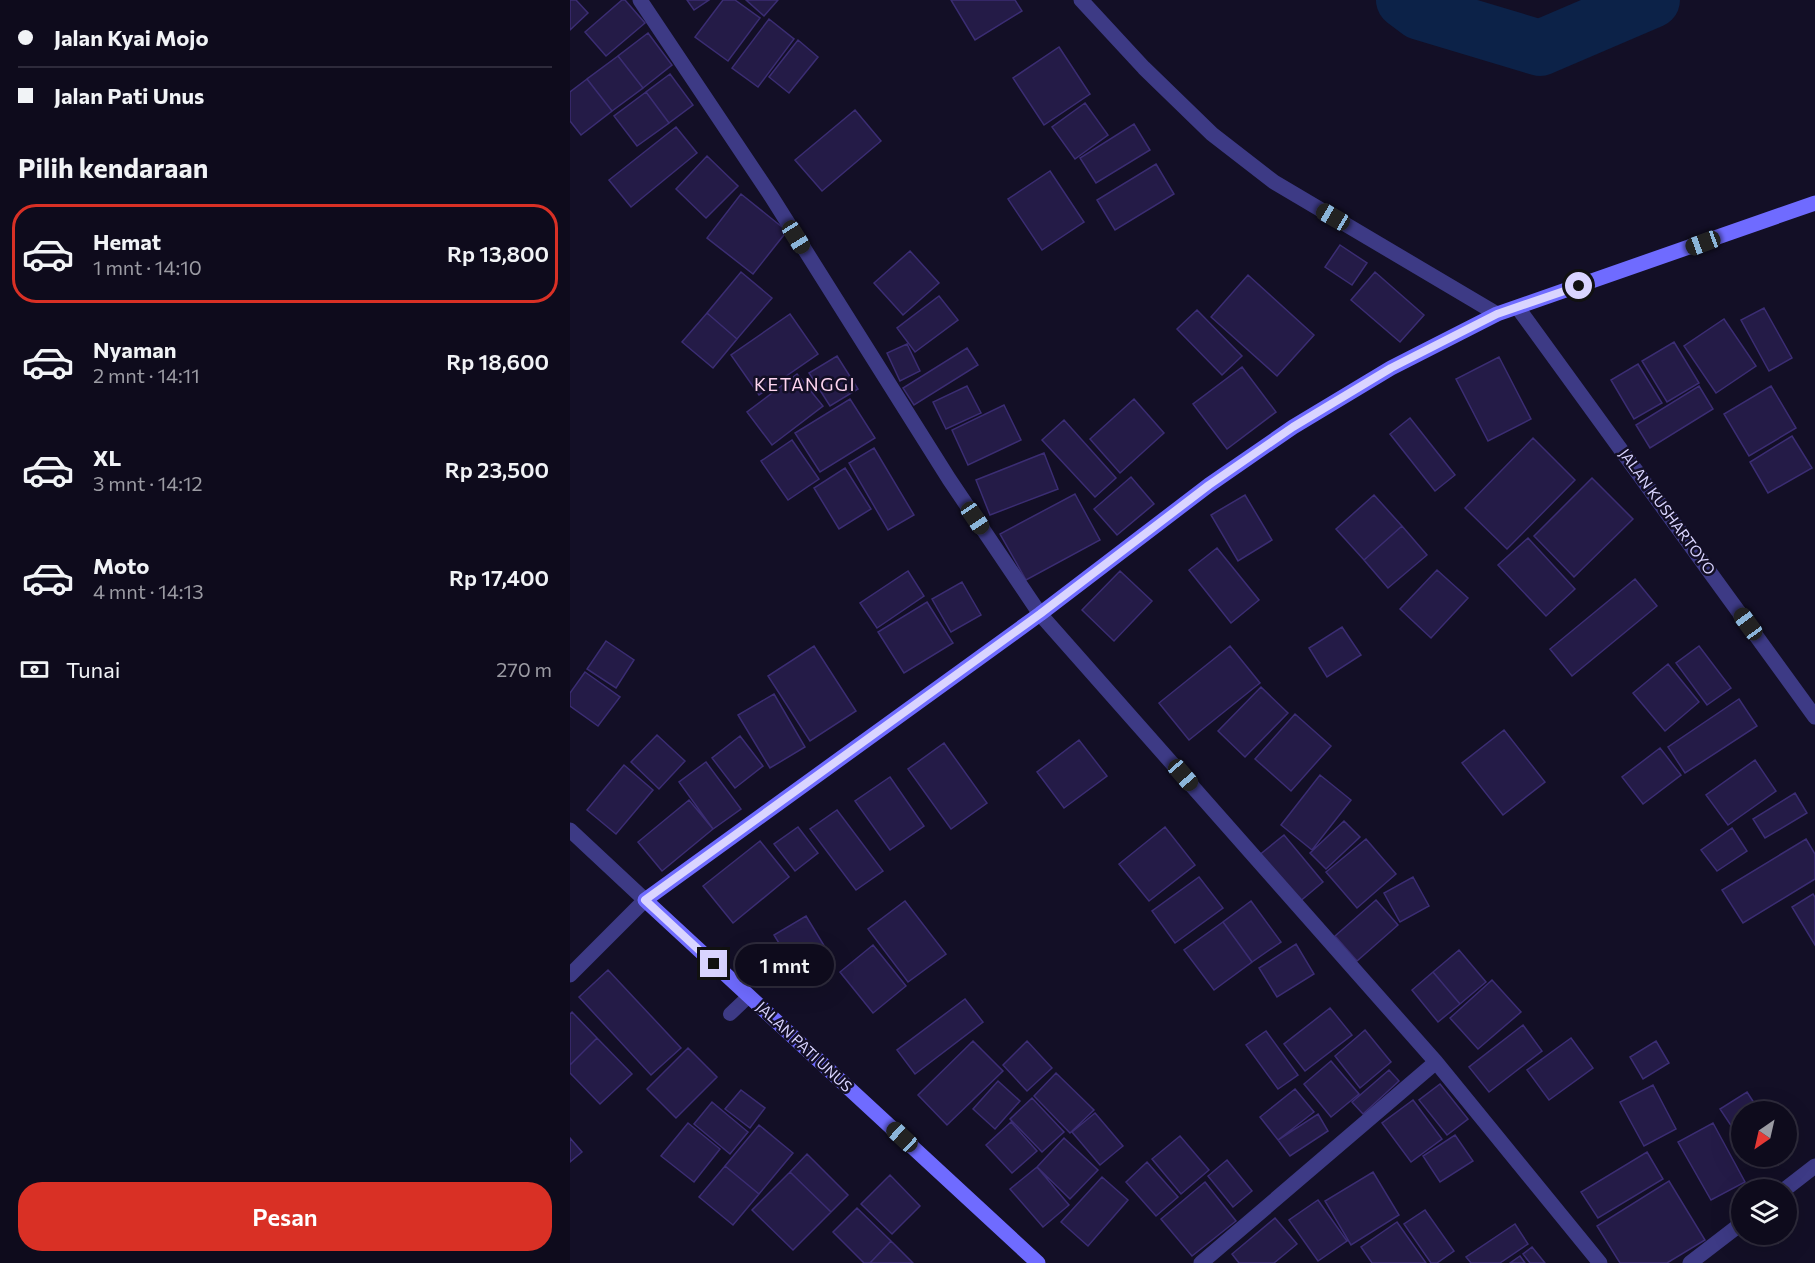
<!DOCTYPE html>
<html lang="id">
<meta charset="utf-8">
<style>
body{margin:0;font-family:Commissioner,sans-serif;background:#171425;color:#f1f3f6;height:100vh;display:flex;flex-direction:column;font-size:22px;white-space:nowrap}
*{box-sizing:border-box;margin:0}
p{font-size:20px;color:#9b9ba3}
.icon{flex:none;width:33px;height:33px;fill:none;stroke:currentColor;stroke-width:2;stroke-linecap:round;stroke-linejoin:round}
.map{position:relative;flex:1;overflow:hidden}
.side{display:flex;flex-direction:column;background:#0e0b1c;width:570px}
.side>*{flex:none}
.banner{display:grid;align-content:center;height:132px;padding:0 18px;background:#0e0b1c}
.needle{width:39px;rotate:214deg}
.tools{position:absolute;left:1161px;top:1101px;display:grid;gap:12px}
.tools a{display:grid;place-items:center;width:66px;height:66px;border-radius:50%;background:#0e0b1c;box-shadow:0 6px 24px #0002,0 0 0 2px #2e2b3b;font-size:30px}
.end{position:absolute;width:27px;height:27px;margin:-14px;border:8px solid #d9d4ff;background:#111;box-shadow:0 0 0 3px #111}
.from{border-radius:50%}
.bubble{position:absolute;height:42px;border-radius:21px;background:#0e0b1c;box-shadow:0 6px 24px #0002,0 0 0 2px #2e2b3b;font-size:20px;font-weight:600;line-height:42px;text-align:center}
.car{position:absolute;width:18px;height:36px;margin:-18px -9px;border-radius:8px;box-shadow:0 0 4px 2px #0007;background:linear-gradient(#222 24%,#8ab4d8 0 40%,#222 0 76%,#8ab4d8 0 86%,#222 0)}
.banner b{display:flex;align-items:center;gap:21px;height:57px;font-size:22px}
.banner b+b{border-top:2px solid #2e2b3b}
.banner i{width:15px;height:15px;background:#f1f3f6}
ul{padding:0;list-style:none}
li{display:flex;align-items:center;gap:18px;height:99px;margin:0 12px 9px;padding:0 6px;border:3px solid transparent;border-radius:24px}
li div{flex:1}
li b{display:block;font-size:22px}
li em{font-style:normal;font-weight:600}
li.on{border-color:#d93025}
li>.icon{width:54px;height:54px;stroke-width:1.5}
h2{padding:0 18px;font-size:27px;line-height:72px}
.pay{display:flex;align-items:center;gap:15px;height:66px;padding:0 18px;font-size:22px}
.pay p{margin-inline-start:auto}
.action{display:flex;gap:12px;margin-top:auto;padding:12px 18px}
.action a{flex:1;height:69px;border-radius:24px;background:#d93025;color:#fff;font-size:24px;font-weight:600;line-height:69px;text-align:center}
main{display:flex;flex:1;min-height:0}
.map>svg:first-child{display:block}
</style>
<main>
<section class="side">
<div class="banner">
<b><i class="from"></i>Jalan Kyai Mojo</b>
<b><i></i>Jalan Pati Unus</b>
</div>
<h2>Pilih kendaraan</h2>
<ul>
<li class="on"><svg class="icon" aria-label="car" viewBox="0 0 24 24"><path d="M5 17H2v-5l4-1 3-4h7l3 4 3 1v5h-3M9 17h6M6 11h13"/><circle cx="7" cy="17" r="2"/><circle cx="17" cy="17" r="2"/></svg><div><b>Hemat</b><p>1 mnt · 14:10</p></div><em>Rp 13,800</em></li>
<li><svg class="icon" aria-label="car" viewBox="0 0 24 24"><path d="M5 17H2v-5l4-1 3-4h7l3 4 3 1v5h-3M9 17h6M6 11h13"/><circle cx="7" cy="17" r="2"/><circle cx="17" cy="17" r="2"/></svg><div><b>Nyaman</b><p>2 mnt · 14:11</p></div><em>Rp 18,600</em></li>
<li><svg class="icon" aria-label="car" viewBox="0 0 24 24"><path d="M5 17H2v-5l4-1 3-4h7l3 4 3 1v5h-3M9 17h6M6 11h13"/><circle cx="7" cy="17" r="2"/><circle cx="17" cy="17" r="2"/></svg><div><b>XL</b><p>3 mnt · 14:12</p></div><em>Rp 23,500</em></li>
<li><svg class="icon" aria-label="car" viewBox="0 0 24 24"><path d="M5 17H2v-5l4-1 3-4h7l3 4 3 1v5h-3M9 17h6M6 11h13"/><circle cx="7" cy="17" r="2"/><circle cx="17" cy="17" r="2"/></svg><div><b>Moto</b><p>4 mnt · 14:13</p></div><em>Rp 17,400</em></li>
</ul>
<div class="pay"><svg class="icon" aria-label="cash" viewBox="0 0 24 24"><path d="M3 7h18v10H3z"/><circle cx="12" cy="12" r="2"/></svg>Tunai<p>270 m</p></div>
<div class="action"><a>Pesan</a></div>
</section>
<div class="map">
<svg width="1245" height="1263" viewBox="0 0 1245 1263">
<rect width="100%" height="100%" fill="#130f26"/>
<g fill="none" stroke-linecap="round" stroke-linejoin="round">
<path stroke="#0c2248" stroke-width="56" d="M834,0l16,12 120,36 112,-48"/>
</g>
<path fill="#241b47" stroke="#3b2d73" stroke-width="1.5" d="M0,0h6l12,13 -18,17z
M52,0h3l20,23 -39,33 -21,-24z
M117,0h22l-15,10z
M153,0h12l25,18 -32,43 -33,-24z
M176,0h32l-14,16z
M381,0h64l7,11 -47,29z
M199,19l25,20 -36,48 -26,-19z
M78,33l24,32 -29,23 -25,-32z
M228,40l20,17 -29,36 -20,-16z
M489,47l31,47 -46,31 -31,-47z
M48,56l25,32 -31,23 -25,-32z
M100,74l23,31 -24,18 -23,-31z
M17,79l25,32 -31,24 -11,-14v-29z
M76,92l23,31 -32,23 -23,-30z
M515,103l23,32 -33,24 -23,-32z
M285,110l26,31 -59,50 -27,-31z
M564,124l16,26 -54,33 -16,-25z
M106,127l21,26 -66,54 -22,-27z
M137,156l31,30 -32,32 -30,-29z
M586,164l18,30 -59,36 -18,-30z
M480,171l34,51 -42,28 -34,-51z
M171,194l46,37 -34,43 -46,-36z
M770,245l27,18 -15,22 -27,-18z
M340,251l29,32 -36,32 -29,-32z
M171,272l31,26 -35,41 -30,-26z
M805,272l49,43 -24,27 -49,-42z
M678,275l66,60 -37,41 -66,-59z
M369,296l19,24 -43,32 -18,-24z
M1194,308l28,50 -23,13 -28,-51z
M627,310l45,46 -20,19 -45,-46z
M137,313l30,26 -24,29 -31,-26z
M220,314l28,40 -59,41 -28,-40z
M1154,319l32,47 -40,27 -32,-47z
M1104,342l25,41 -32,19 -25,-41z
M337,344l13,27 -20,10 -13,-28z
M397,348l11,17 -64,40 -11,-17z
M267,356l21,33 -28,17 -21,-33z
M929,357l32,62 -43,22 -32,-62z
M1068,364l24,39 -28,16 -23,-39z
M672,367l34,45 -49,37 -34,-45z
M227,374l26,32 -51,39 -25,-33z
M397,386l14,27 -35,16 -13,-27z
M1129,386l14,23 -63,39 -14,-23z
M1201,386l25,42 -47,28 -25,-42z
M280,399l25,39 -55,34 -25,-39z
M564,399l30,34 -44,40 -30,-34z
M434,405l17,35 -53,25 -16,-35z
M840,418l45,57 -20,16 -45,-57z
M494,420l52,58 -21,19 -53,-57z
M1222,436l20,32 -44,25 -18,-31z
M963,438l42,42 -68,69 -42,-41z
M222,440l27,39 -31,21 -27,-39z
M304,448l40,67 -26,15 -39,-67z
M474,453l14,36 -68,26 -14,-35z
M275,468l26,41 -32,20 -25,-41z
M561,477l23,27 -37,31 -23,-26z
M1022,478l41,41 -59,58 -40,-41z
M505,494l25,46 -74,40 -26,-46z
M675,495l27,45 -34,21 -27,-46z
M804,495l28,31 -38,34 -28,-31z
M832,526l25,29 -39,33 -24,-28z
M958,538l47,51 -29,27 -48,-51z
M647,548l42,52 -28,23 -42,-53z
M867,570l31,28 -37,40 -31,-29z
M338,571l16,25 -47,32 -17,-25z
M550,571l32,30 -38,40 -32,-31z
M1065,579l22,27 -85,70 -22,-27z
M392,582l19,33 -30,17 -19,-33z
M357,602l26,41 -49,30 -26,-41z
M772,627l19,28 -34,22 -18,-29z
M36,641l28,19 -18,28 -29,-19z
M244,646l42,65 -46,30 -42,-65z
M660,646l30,37 -71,57 -30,-37z
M1129,646l32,42 -24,17 -31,-42z
M1098,664l31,38 -34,29 -32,-38z
M15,672l35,25 -22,29 -28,-20v-13z
M691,687l27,26 -43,44 -27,-26z
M204,694l31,53 -35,21 -32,-53z
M1169,699l18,27 -72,47 -17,-26z
M725,714l36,32 -40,45 -36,-32z
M934,730l41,52 -42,33 -41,-52z
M87,735l28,26 -26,28 -28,-27z
M170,736l23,30 -28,22 -23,-30z
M509,740l28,36 -43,32 -27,-36z
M374,743l43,60 -36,26 -43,-60z
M1090,748l21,27 -38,29 -21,-27z
M1185,760l21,31 -48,34 -22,-30z
M136,762l35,47 -28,20 -34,-47z
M54,765l29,25 -37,44 -29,-24z
M750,775l31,25 -39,50 -31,-25z
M320,777l34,49 -34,24 -35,-49z
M1225,793l12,20 -42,25 -12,-19z
M119,800l24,29 -51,42 -24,-29z
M267,810l46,61 -27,19 -46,-61z
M774,821l16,16 -34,32 -16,-16z
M228,827l20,26 -23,18 -21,-27z
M595,827l30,38 -46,36 -30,-37z
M1162,828l15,23 -30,20 -16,-21z
M714,835l39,47 -25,21 -40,-47z
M796,839l30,35 -39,34 -31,-36z
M1236,839l9,15v25l-72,44 -21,-33z
M190,841l29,36 -56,46 -30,-37z
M629,877l24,31 -48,35 -23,-32z
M843,877l16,29 -29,16 -16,-29z
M1243,894l2,3v48l-23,-38z
M806,900l22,25 -41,36 -22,-25z
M335,901l41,53 -38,28 -40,-53z
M681,901l30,41 -29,20 -29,-40z
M236,916l25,41 -32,19 -25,-41z
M653,922l29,40 -38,28 -30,-40z
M726,944l18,30 -37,23 -18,-29z
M303,945l33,41 -33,27 -33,-41z
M889,950l27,32 -26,22 -27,-32z
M38,970l73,78 -30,27 -72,-78z
M863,972l27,32 -22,18 -26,-32z
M922,980l29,32 -43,37 -28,-31z
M395,999l18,23 -68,52 -18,-24z
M760,1008l22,27 -47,36 -21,-27z
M2,1012l25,26 -27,27v-51z
M953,1025l19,26 -53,41 -20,-25z
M795,1030l26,32 -31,26 -25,-32z
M696,1031l32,44 -20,14 -32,-44z
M27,1038l35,36 -32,30 -30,-31v-8z
M1001,1038l22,30 -44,32 -22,-30z
M403,1041l30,30 -56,54 -29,-30z
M457,1041l25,27 -25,23 -24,-26z
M1086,1041l13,22 -26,16 -13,-22z
M118,1048l29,29 -41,41 -29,-29z
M761,1061l28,33 -28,23 -27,-33z
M819,1070l10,11 -36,33 -11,-12z
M486,1073l38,37 -24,23 -36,-37z
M428,1081l22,20 -25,28 -22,-20z
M870,1084l28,35 -21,16 -28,-35z
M1083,1085l23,44 -32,17 -24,-44z
M725,1089l19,23 -36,28 -18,-23z
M171,1090l24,18 -15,20 -25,-19z
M1177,1092l13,20h-18v30l-22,-33z
M462,1098l32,34 -22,20 -32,-33z
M843,1100l29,39 -31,23 -29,-39z
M142,1102l36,30 -18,22 -36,-30z
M525,1113l28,33 -23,19 -28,-33z
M748,1114l10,17 -38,25 -12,-16z
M441,1122l26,29 -25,22 -26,-28z
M118,1123l32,26 -26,33 -33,-26z
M1143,1123l32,59 -34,18 -33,-58z
M189,1125l34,28 -34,41 -34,-28z
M885,1135l18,26 -33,21 -17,-26z
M610,1136l29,34 -28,24 -29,-35z
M0,1138l12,14 -12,10z
M494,1138l34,32 -28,29 -33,-32z
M1077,1152l16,27 -65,39 -17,-26z
M237,1154l41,41 -17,17 -41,-40z
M1181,1156h19l-14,9z
M657,1160l25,31 -19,16 -25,-31z
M577,1162l31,35 -22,19 -30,-34z
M155,1166l34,28 -26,31 -34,-28z
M467,1167l32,38 -26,22 -33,-38z
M220,1172l41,40 -38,38 -41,-40z
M803,1172l26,43 -48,30 -26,-44z
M320,1175l30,31 -28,28 -31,-30z
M532,1177l26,23 -40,46 -27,-24z
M1099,1181l36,59 -38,23h-47l-23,-37z
M635,1182l31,39 -44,35 -31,-37z
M748,1200l29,41 -29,20 -29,-41z
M287,1208l34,33 -21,22h-6l-31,-31z
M855,1210l29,41 -17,12h-6l-27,-39z
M705,1218l22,26 -23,19h-35l-7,-9z
M827,1222l29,41h-54l-11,-16z
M945,1224l13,20 -28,19h-29l-5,-6z
M321,1241l22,22h-43z
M962,1247l13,16h-15l-7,-9z
M950,1256l5,7h-15z"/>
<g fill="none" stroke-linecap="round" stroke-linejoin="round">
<path stroke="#3d3a85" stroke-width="14" d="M160,1014l19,-18"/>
<path stroke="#3d3a85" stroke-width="15" d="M70,0l131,196 178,283 91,135 396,448 164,201
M511,0l63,68 68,66 62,48 223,132
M948,308l297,409
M0,830l75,70 -75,75
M1214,1190l31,-24
M631,1263l235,-201
M1120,1263l52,-40"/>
<path stroke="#6f6bff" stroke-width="15" d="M468,1263l-393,-363 395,-286 169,-129 84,-58 98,-59 106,-54 318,-111"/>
</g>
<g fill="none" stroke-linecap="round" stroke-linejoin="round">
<path stroke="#d9d4ff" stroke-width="8" d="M144,964l-69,-64 395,-286 169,-129 84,-58 98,-59 106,-54 82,-28"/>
</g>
<g text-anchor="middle" stroke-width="5" stroke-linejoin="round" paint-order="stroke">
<g font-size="15" fill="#d9d4ff" stroke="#130f26">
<text transform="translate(1097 512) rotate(54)" y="5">JALAN KUSHARTOYO</text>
<text transform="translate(234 1047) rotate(43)" y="5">JALAN PATI UNUS</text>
</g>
<g font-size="18" letter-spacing="1.5" fill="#ffd6f0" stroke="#130f26">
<text x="235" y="391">KETANGGI</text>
</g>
</g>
</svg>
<div class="tools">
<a><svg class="needle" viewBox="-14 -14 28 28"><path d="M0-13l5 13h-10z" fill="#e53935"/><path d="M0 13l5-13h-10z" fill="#9b9ba3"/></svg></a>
<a><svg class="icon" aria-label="layers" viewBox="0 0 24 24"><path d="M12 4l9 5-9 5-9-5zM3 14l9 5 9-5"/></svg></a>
</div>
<i class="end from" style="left:1009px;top:286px"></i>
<i class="end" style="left:144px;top:964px"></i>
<div class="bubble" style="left:165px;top:944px;width:99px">1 mnt</div>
<i class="car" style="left:763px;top:217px;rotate:300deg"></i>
<i class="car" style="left:226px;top:237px;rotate:148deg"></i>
<i class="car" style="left:1133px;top:243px;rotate:250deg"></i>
<i class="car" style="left:405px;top:518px;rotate:146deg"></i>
<i class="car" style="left:1178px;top:624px;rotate:324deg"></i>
<i class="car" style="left:613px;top:775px;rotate:139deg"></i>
<i class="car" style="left:332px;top:1137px;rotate:313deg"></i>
</div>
</main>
